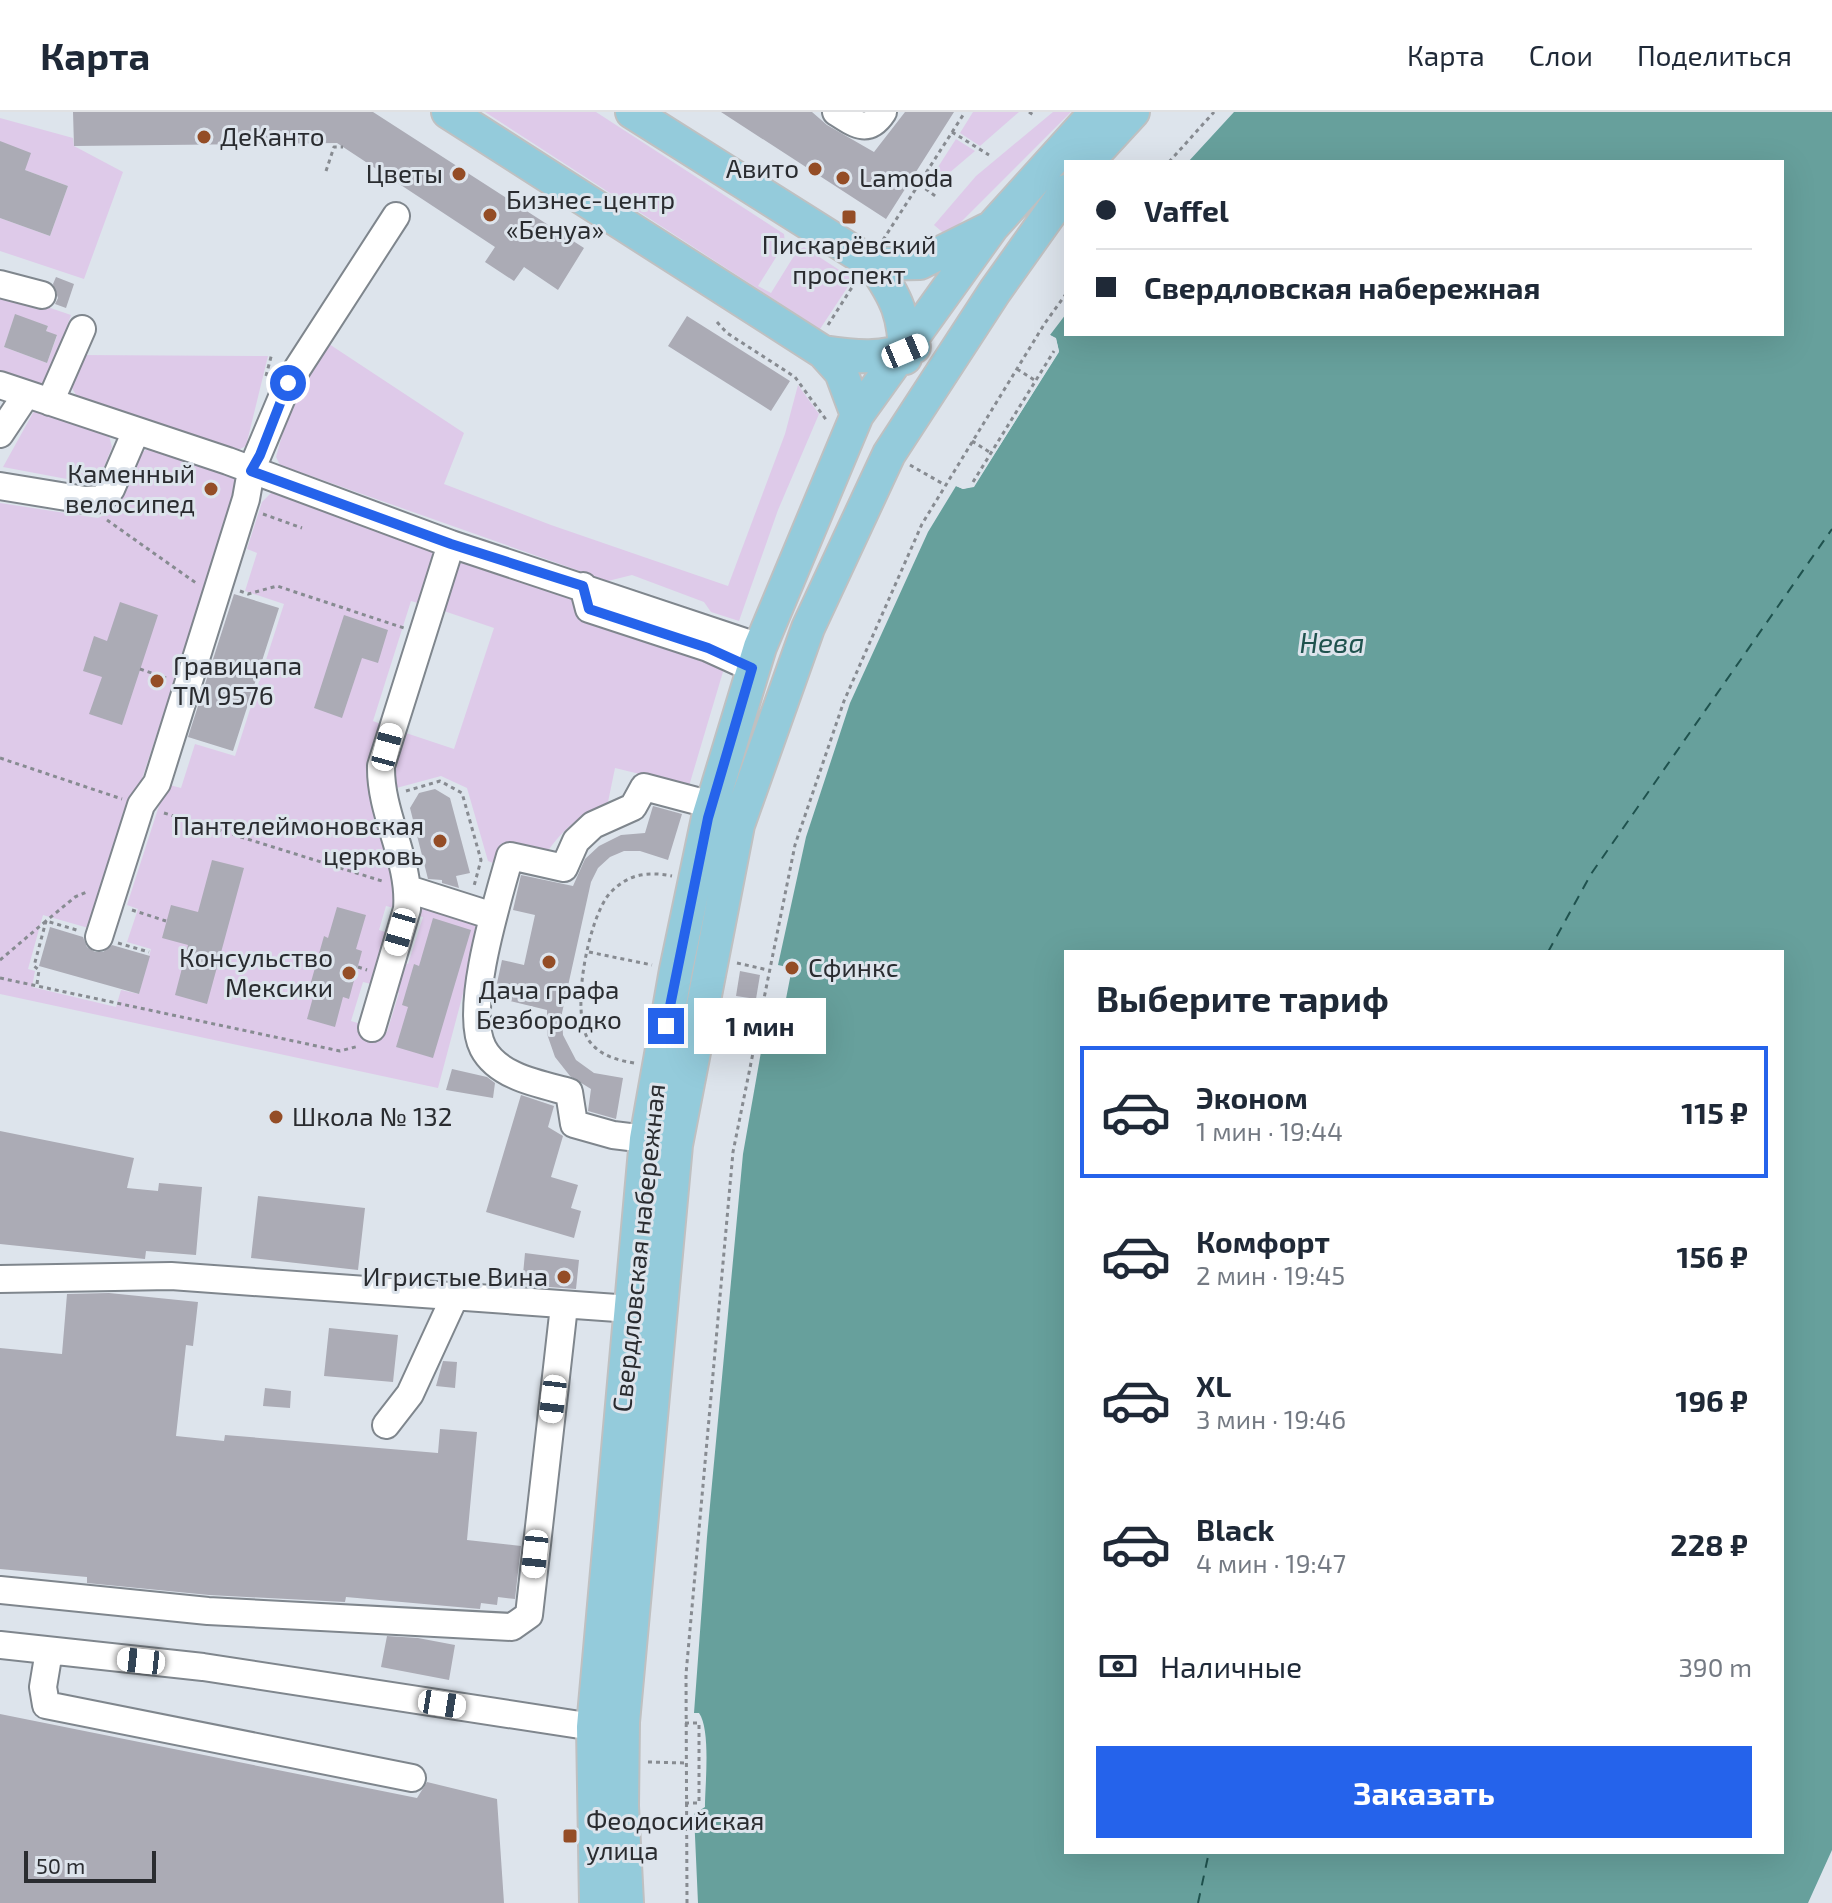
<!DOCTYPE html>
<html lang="ru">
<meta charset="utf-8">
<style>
body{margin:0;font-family:"Exo 2",sans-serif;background:#f6f6f7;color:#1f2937;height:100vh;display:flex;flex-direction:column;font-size:30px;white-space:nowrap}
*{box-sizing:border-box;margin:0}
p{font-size:26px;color:#747a83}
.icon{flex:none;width:44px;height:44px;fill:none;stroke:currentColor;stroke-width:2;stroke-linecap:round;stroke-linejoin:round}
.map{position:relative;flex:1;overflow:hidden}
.side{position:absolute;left:1064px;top:838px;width:720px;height:904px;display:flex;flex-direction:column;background:#fff;border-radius:0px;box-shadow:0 8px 32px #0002}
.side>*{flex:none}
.hud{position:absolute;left:1064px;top:48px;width:720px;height:176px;border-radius:0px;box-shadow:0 8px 32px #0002;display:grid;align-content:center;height:176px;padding:0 32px;background:#fff}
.scale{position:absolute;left:24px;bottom:20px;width:132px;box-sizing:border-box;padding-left:8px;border:4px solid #2a2c30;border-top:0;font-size:22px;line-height:28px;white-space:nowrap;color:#2a2c30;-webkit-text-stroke:6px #dde4ec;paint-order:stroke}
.end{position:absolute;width:36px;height:36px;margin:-18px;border:10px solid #2563eb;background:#fff;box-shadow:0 0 0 4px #fff}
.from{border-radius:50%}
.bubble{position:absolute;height:56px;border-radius:0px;background:#fff;box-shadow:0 8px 32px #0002;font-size:26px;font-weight:700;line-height:56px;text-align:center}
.car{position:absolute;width:24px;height:48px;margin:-24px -12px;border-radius:10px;box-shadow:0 0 6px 2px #0007;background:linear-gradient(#fff 24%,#345 0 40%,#fff 0 76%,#345 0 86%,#fff 0)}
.hud b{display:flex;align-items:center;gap:28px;height:76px;font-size:30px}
.hud b+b{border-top:2px solid #e0e1e3}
.hud i{width:20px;height:20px;background:#1f2937}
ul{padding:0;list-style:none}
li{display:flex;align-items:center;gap:24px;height:132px;margin:0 16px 12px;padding:0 16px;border:4px solid transparent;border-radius:0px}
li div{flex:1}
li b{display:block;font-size:30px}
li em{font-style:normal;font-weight:700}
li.selected{border-color:#2563eb}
li>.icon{width:72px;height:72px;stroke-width:1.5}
h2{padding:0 32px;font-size:36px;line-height:96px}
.pay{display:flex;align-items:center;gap:20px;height:88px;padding:0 32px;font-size:30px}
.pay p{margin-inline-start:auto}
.primary-button{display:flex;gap:16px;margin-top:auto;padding:16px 32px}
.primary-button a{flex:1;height:92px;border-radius:0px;background:#2563eb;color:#fff;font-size:32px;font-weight:700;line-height:92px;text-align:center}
header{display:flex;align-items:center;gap:48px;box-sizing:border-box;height:112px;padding:0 40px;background:#fff;border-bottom:2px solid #e0e1e3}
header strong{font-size:38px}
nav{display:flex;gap:44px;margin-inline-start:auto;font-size:28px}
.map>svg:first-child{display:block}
</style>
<header>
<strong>Карта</strong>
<nav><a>Карта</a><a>Слои</a><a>Поделиться</a></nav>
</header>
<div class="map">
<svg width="1832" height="1791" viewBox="0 0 1832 1791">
<rect width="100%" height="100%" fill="#dde4ec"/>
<path fill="#decae9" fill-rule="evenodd" d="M485,0h111l188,122 1,9 -27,43 13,7 26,-42 7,-4 49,32 -33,50z
M973,0h46l-39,34 -20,-13z
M1053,0h18l-124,124 -13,-11 42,-49z
M0,6l73,20 1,8 49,26 -39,107 -84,-28v-33l50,18 18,-50 -43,-16 -25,-29z
M956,27l19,12 -40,34 -6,-4z
M0,179l71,24 -25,73 -46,-15zM15,203l33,11 -2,5 11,5 -10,27 -43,-16z
M329,232l135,89 -20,51 107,41 177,61 57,-152 13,-49 21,29 -41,96 -39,111 -28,-9 -7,-10 -72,-27 -24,6 -328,-116 -4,-8 16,-57z
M81,243l187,1 -22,90 -8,4 -162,-55 -4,-7z
M34,299h10l64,21 4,15 -13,33 -11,3 -85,-16z
M153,334l84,31 1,13 -146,439 -49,-14 -15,54 7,2 -3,16 84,20 5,-17 18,4 12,-45 -24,-7 11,-33 -11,-4 39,-121 15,4 14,-44 40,12 49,-152 -39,-13 12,-38 -10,-4 15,-47 11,-11 153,52 12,11 -13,51 -14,-4 -38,120 13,5 12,148v35l-12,-3 -7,24 12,4 -16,51 -12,-3 -12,39 36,11 12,-39 -8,-3 7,-28 10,2 15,-47 -13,-4 4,-14 68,23 -44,166 -438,-94v-491l98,15 18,-9 21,-54z
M466,448l105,35 154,70 -36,121 -74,-18 -7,34c-29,13 -48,30 -65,56l-45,7 -10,-4 -21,-73 -26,-12 -52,14 11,-59 54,18 40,-121 -53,-18 15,-43z"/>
<path fill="#67a09c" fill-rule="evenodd" d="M1234,0h598v1738l-24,53h-1110l-4,-89 11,-7c0,-23 6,-77 -6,-94h-5l13,-176 36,-383 25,-142 15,2 9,-46 -14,-3 28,-128 44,-134 78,-171 28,-46 7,3 11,-3 85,-134 -3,-13 -6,-4 16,-21v20h716v-172h-594zM1066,840h716v900h-716z"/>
<path fill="#dde4ec" d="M1050,223l6,3 3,13 -85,136 -11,2 -7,-3 2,-4 5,3 8,-2 83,-132 -1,-10 -5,-3z"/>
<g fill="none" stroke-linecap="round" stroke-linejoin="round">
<path stroke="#1f524e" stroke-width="2" stroke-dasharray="10 8" stroke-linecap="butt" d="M1548,840l43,-78 241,-345
M1198,1791l11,-51"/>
</g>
<path fill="#ababb5" d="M73,0h300l211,136 -26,42 -34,-23 -10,14 -29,-19 10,-15 -158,-104 -263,3z
M721,0h91l15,13 47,27 31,-40h49l-68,107z
M0,29l31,12 -6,17 43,16 -18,50 -50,-18z
M56,165l18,7 -8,24 -11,-4 3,-6 -5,-14z
M15,202l33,12 -2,5 11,4 -10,28 -43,-16z
M687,204l103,65 -19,30 -103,-65z
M234,482l45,14 -46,143 -45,-14z
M120,490l38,13 -36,110 -33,-11 13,-37 -19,-6 11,-35 13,5z
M344,503l44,15 -10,33 -16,-5 -20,60 -28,-10z
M435,677l15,9 20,75 -14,3 3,12 -17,-5v-3l-14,-1 -18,-71 9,-15z
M653,694l29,8 -14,46 -28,-9h-16l-14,6 -12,11 -7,14 -29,131 1,22 13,25 18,13 29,5 -7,41 -28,-8 3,-22 -21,-13 -15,-19 -8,-23v-24l-53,-13 8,-37 22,5 11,-50 -22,-5 8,-35 52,11 12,-27 14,-13 22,-11 24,-2z
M212,748l32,8 -37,136 -32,-9 13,-50 -26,-7 9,-33 27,7z
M337,795l29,8 -10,34 6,2 -13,48 -6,-2 -8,30 -28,-8 8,-29 -6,-1 15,-53 4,2z
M433,806l38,12 -38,128 -37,-11 12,-40 -6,-2 12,-41 5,2z
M50,815l33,10 4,10 8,5h8l9,-7 38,11 -11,38 -100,-28z
M740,859l20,4 -4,24 -20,-3z
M452,957l35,8 8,6 -2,15 -47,-8z
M521,983l33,11 -6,21 15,9 -12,41 27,8 -7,23 10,3 -7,27 -88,-26z
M0,1019l134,27 -7,30 31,3 1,-8 43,4 -6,68 -50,-4 -1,8 -145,-15z
M258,1084l107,12 -7,62 -107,-12z
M525,1141l54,7 -3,29 -54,-4z
M109,1181l89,9 -5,44 -7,-1 -10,91 48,5 1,-6 213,18 2,-24 37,3 -10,108 54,6 -6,53 -17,-2 -1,8 -16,-2 -1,6 -134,-12 -1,5 -136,-7 -122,-12v-6l-87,-8v-221l62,6 5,-60z
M329,1216l69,7 -5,47 -69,-6z
M443,1249l14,1 -2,26 -19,-2z
M265,1276l26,3 -1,17 -27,-2z
M387,1524l31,2 37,7 -6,35 -68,-13z
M0,1602l417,84 10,-16 70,17 7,104h-504z"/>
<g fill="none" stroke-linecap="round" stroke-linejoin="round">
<defs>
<path id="minor" d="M836,0c19,12 32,23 47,0
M0,172l42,11
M0,273l228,76 223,83 309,103
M50,290l32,-73
M0,322l26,-39
M0,374l85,14 17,-1 9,-10 25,-58
M583,474l6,23 119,39 44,20
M408,777l85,27
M99,825l42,-132 16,-22 89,-284 5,-28 37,-88 108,-167
M372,916l35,-119c4,-49 -27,-94 -26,-143l70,-222
M646,1027l-33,-4 -39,-11 -5,-32c-29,-8 -71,-15 -86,-44 -20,-38 15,-149 27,-192l54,12 12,-27 17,-16 40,-18 11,-20 68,18
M0,1167l171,-3 460,33
M386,1313l24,-31 46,-100
M0,1478l208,21 304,16 17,-12 35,-309
M0,1533l203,22 390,60
M49,1539l-6,36 3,18 366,73"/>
<path id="major" d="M448,0l375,240 18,20 16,43
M632,0l241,152c24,34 32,52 32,94
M1087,50l46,-50
M873,152l47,-1 66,-33
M823,240c33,5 59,8 91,-5
M596,1791l-3,-176 53,-588 30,-169 32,-152 52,-171 97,-232 135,-188 104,-115
M627,1791l-5,-97 1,-84 53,-577 62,-320 70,-197 81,-174 106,-163 71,-100"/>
</defs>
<use href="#minor" stroke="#7f868d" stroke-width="30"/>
<use href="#major" stroke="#bfc0c1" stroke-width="36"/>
<path stroke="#878b91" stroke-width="3" stroke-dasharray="4 4" stroke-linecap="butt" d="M1029,0l6,4
M952,20l37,23
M1169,50l45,-50
M326,59l8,-24h9
M919,72l19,14
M883,128l82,-128
M717,210l10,11 68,44 32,44
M828,213l28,-44
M1017,257l19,12
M266,264l6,-23
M972,329l19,12
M910,353l35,20
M973,370l81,-131
M263,402l39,14
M107,408l89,63
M240,479l8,3 29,-8 127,42
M140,557l26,9
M0,646l122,41
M406,679l34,-10 22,12 19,67 -7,26
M164,701l218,68
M132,798l34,11
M118,831l31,9
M589,840l63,13
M0,848l46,-39 34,10
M737,851l31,7
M358,855l9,3
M0,866l340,73 19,-5
M37,872l2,-14 -5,-4 12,-45 29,-24 14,-6
M730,888l32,5
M634,951c-17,-3 -33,-7 -44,-21 -21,-26 -2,-124 20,-149 18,-19 37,-22 62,-17
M685,1611h14v80h-14
M648,1650l37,1
M687,1791l-1,-229 47,-522 62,-307 49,-144 78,-177 123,-201 21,-29"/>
<use href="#minor" stroke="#fff" stroke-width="26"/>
<use href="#major" stroke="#94cbdb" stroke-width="32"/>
</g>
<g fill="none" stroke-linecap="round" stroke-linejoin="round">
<path stroke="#2563eb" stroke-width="10" d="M288,271l-28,72 -9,16 200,73 132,42 6,23 119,39 44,20 -44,150 -42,208"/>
</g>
<g fill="#944d26" stroke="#dde4ec" stroke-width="3">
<circle cx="204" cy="25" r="8"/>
<circle cx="815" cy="57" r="8"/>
<circle cx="459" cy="62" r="8"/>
<circle cx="843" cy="66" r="8"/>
<circle cx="490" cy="103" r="8"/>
<rect x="841" y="97" width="16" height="16" rx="4"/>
<circle cx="211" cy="377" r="8"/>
<circle cx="157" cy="569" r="8"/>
<circle cx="440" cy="729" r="8"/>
<circle cx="549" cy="850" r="8"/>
<circle cx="792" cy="856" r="8"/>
<circle cx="349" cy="861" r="8"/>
<circle cx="276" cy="1005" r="8"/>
<circle cx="564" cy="1165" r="8"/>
<rect x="562" y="1716" width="16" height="16" rx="4"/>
</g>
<g text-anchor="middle" stroke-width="6" stroke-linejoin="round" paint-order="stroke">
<g font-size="26" fill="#2a2c30" stroke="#dde4ec" text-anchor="start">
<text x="220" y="34">ДеКанто</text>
<text x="799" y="66" text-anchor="end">Авито</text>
<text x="443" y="71" text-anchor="end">Цветы</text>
<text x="859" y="75">Lamoda</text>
<text x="506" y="97">Бизнес-центр<tspan x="506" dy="30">«Бенуа»</tspan></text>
<text x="849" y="142" text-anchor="middle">Пискарёвский<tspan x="849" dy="30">проспект</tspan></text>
<text x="195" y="371" text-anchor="end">Каменный<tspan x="195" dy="30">велосипед</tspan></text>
<text x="173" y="563">Гравицапа<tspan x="173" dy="30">ТМ 9576</tspan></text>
<text x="424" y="723" text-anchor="end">Пантелеймоновская<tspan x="424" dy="30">церковь</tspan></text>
<text x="333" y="855" text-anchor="end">Консульство<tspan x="333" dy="30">Мексики</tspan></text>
<text x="808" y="865">Сфинкс</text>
<text x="549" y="887" text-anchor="middle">Дача графа<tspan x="549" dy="30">Безбородко</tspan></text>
<text x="292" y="1014">Школа № 132</text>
<text x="548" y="1174" text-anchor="end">Игристые Вина</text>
<text x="586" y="1718">Феодосийская<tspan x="586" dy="30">улица</tspan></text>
</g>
<g font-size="26" fill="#2a2c30" stroke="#dde4ec">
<text transform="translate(639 1136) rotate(-84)" y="9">Свердловская набережная</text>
</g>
<g font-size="28" font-style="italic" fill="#1f524e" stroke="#dde4ec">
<text x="1332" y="541">Нева</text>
</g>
</g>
</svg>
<div class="scale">50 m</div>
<i class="end from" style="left:288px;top:271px"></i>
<i class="end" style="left:666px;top:914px"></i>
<div class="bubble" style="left:694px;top:886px;width:132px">1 мин</div>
<i class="car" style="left:905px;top:239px;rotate:67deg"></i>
<i class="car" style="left:387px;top:635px;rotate:15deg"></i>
<i class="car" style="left:400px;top:820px;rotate:196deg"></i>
<i class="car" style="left:553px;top:1287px;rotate:187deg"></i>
<i class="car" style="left:535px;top:1442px;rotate:186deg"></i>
<i class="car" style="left:141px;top:1549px;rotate:276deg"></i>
<i class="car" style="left:442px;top:1592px;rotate:99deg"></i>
<div class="hud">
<b><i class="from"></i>Vaffel</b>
<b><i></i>Свердловская набережная</b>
</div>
<section class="side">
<h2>Выберите тариф</h2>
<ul>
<li class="selected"><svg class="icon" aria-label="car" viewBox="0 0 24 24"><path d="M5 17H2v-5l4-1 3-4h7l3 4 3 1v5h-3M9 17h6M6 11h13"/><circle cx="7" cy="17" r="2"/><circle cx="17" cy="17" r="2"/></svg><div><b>Эконом</b><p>1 мин · 19:44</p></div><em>115 ₽</em></li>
<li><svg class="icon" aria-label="car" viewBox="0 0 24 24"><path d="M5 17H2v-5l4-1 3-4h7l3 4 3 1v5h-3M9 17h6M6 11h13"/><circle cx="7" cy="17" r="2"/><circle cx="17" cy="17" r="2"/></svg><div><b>Комфорт</b><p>2 мин · 19:45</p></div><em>156 ₽</em></li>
<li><svg class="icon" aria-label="car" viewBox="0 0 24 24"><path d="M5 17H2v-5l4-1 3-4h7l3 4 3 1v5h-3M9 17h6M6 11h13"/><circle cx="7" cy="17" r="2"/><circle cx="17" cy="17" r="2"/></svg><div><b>XL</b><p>3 мин · 19:46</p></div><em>196 ₽</em></li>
<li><svg class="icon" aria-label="car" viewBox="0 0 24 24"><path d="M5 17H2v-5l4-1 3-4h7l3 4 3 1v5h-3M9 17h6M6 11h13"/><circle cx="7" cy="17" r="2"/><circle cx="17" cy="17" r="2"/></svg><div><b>Black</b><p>4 мин · 19:47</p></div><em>228 ₽</em></li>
</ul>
<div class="pay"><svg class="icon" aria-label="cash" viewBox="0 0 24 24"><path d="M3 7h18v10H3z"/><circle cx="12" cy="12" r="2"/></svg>Наличные<p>390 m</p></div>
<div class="primary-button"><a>Заказать</a></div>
</section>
</div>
